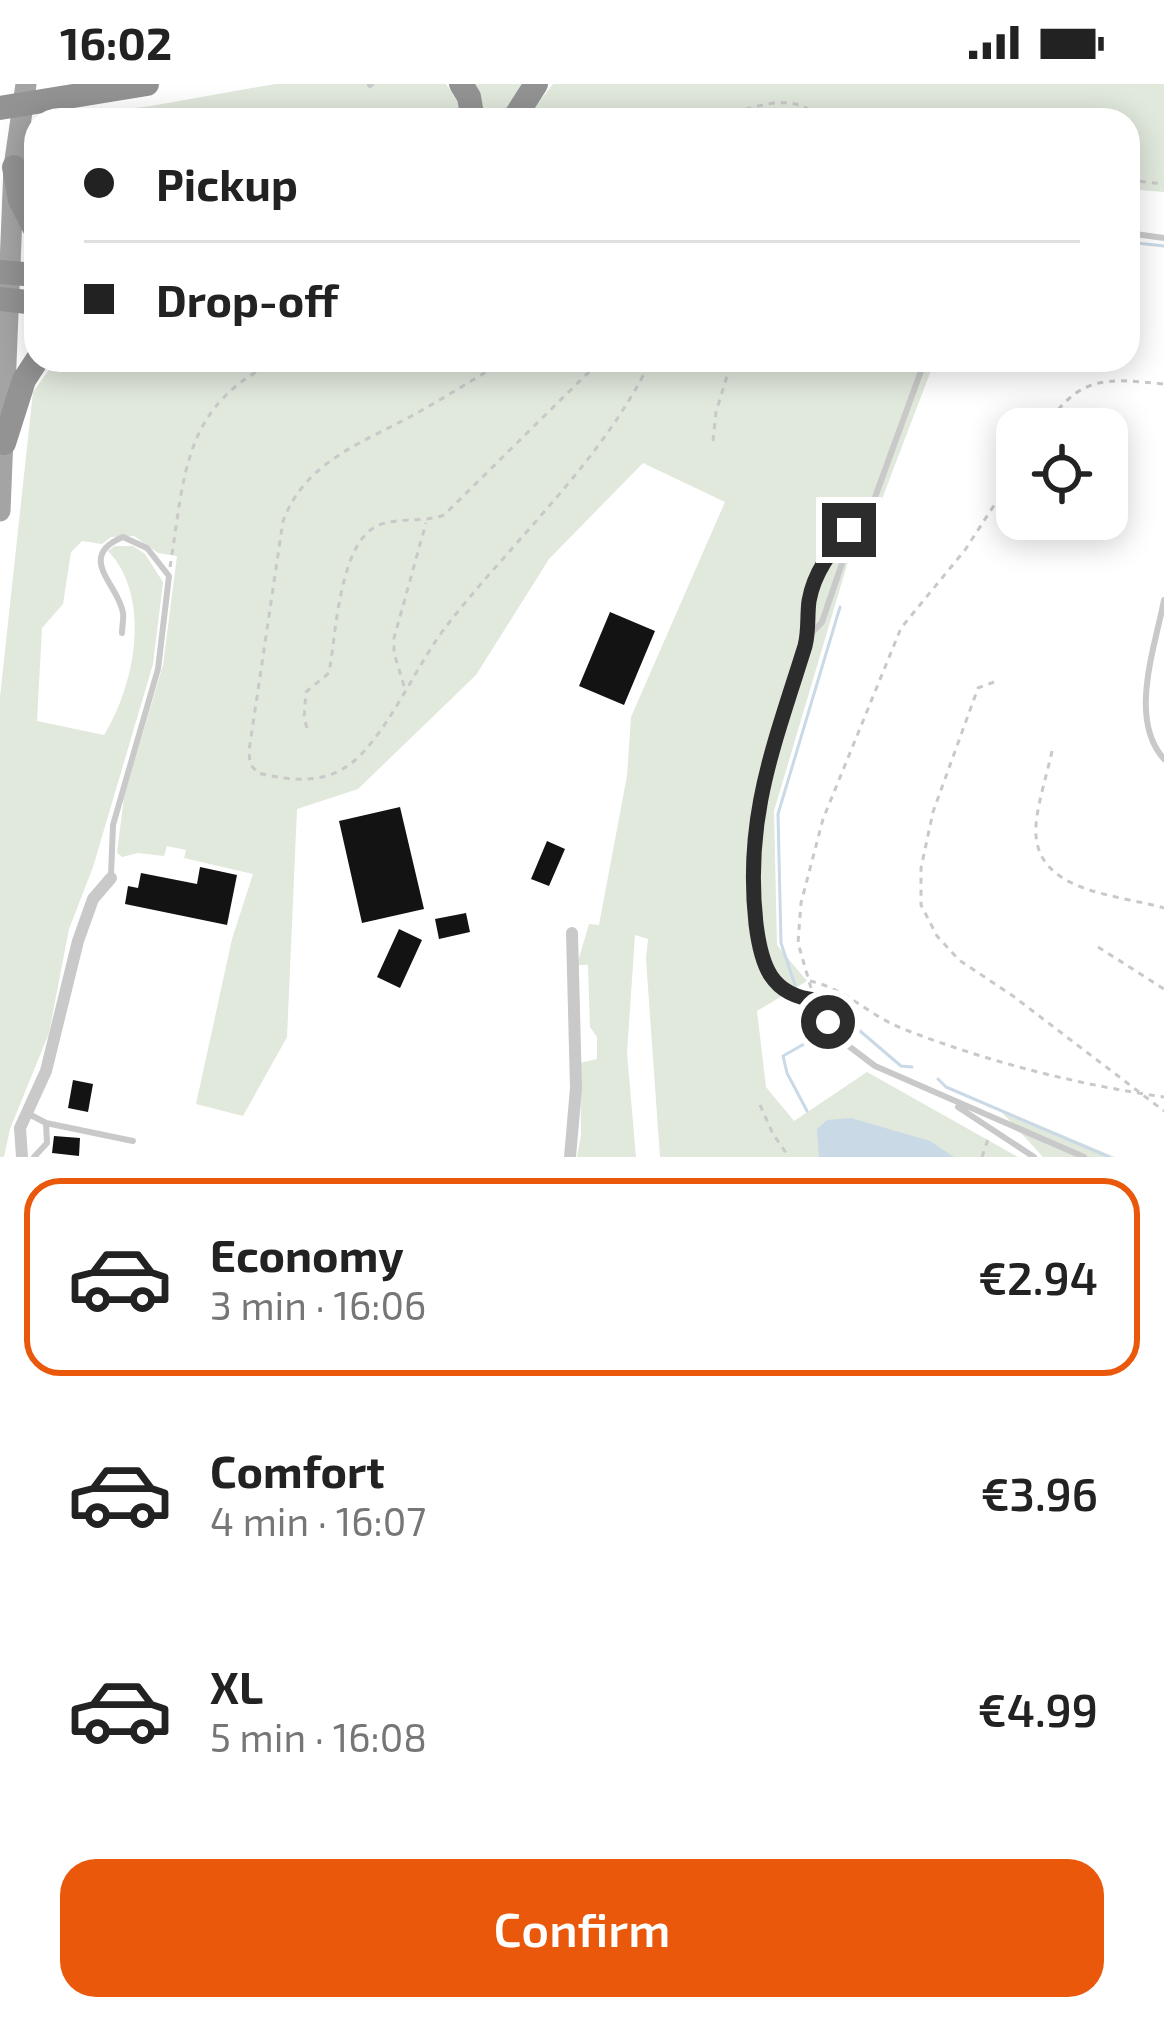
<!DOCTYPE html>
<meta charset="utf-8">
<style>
body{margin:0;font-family:"Exo 2",sans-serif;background:#f6f6f6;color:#222;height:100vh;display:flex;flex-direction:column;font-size:45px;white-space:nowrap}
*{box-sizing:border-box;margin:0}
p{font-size:39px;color:#767676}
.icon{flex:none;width:66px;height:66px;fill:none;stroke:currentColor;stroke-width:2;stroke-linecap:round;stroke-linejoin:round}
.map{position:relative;height:1073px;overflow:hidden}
.details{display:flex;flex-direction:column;background:#fff;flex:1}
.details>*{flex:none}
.banner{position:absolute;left:24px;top:24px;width:1116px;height:264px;border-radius:36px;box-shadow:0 6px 30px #0003;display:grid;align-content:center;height:264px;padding:0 60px;background:#fff}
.fabs{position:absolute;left:996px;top:324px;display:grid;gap:24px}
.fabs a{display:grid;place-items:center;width:132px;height:132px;border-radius:24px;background:#fff;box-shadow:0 6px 30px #0003;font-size:60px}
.end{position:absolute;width:54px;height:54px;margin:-27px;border:15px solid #2c2c2c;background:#fff;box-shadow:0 0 0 6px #fff}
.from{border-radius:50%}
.banner b{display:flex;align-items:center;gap:42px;height:114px;font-size:45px}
.banner b+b{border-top:3px solid #e0e0e0}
.banner i{width:30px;height:30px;background:#222}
ul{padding:21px 0 0;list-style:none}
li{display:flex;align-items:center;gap:36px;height:198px;margin:0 24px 18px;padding:0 36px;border:6px solid transparent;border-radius:36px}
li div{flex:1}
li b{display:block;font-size:45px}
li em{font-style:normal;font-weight:600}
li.active{border-color:#ea580c}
li>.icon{width:108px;height:108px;stroke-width:1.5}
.primary-button{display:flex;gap:24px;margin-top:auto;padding:24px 60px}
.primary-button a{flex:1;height:138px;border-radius:36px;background:#ea580c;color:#fff;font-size:48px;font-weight:600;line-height:138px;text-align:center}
.status{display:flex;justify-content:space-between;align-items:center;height:84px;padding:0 60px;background:#fff;direction:ltr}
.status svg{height:33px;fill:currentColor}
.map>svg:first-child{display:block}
</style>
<div class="status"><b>16:02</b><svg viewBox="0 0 49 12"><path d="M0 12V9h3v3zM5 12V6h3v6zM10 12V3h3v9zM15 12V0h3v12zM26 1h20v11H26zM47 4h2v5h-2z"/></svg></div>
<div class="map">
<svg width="1164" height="1073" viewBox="0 0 1164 1073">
<rect width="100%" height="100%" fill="#fff"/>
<path fill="#e1e8dc" d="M275,0h171l12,18 4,18h-423l112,-14z
M474,0h49l-24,36h-19z
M553,0h611v108l-36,-3v-69h-603z
M56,276h879l-53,139 -27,39 -81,273 3,134 30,36 -50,30 9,76 28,34 73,-49 151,85h-358l-14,-198 2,-20 -13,-4 -8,118 9,104h-59l4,-22 -1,-72 17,-4v-22l-7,-10 -2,-62h-11l12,-41 10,1 28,-149 4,-59 94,-215 -82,-39 -94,96 -73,116 -118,114 -61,20 -10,228 -44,79 -47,-12 36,-165 21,-65 -69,-16 2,-8 -19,-4 -3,10 -26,-3 -16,4 -5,-4 7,-56 39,-132 14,-109 -19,-3 -24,-17 -23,1 -9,7 -20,-3 -11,11 -8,52 -21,24 -5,93 67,14c30,-48 49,-137 4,-184l7,-5h18l12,8 18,28 -10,82 -60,203 -24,62 -20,104 -39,96 -6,28h-4v-460l33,-305z
M998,1024l117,49h-72z"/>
<path fill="#cad9e6" d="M851,1034l79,23 24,16h-135l-2,-28 10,-9z"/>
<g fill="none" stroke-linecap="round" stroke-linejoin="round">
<path stroke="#cad9e6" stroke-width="3" d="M1128,158l36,4
M795,901l-14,-42 -3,-129 62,-207
M802,924l5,13
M841,937l5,-2 55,47 11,1
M938,995l8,8 163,70
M807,1027l-20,-38 -4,-17 35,-20"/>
</g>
<path fill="#131313" d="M610,528l45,19 -31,74 -45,-19z
M400,723l24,102 -62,14 -23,-102z
M547,757l18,8 -16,37 -18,-7z
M200,783l37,8 -10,50 -102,-21 3,-18 10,2 3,-15 56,11z
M466,829l4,19 -31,7 -4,-20z
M399,845l23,11 -22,48 -23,-11z
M73,996l20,4 -5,28 -20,-4z
M54,1052l26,2 -1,18 -27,-3z"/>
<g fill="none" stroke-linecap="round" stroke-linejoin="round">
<path stroke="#c9c9c9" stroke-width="3" stroke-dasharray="6 6" stroke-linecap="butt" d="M711,36c34,-9 84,-34 109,0
M1128,96l36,4
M506,276c-30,18 -59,36 -89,53 -52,29 -111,47 -134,108l-34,230 1,13 8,9c33,8 68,12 96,-12 36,-31 63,-98 94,-137 68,-87 155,-164 203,-264
M1044,345c35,-54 61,-51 120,-45
M713,357l3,-29 16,-52
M170,483c15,-92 12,-163 109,-207
M994,598l-16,6 -45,124 -12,56v37l16,31 22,24 54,36 151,115
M404,602l-10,-33v-15l32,-115
M307,644l-3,-10 2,-26 23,-19c7,-38 10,-132 50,-148 21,-8 43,-2 65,-10l157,-155
M1052,667c-5,24 -14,50 -16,74 -5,68 81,69 128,83
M1098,863l66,42
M810,897c34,7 59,34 91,47 84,33 173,56 263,69
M811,904l-13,-45 3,-40 22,-84 78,-191 64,-78 52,-80
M760,1021l13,29 16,23
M982,1073l7,-21"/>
<path stroke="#c9c9c9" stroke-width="6" d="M370,1l1,-1
M1128,149l36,5
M925,276l-51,140 -50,59 -14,40 -3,40 -37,113 -15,72 -2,56 8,81 9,17 14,13 32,9 26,41 33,25 209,91
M1164,516c-9,48 -36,119 0,159
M809,552l13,-14 27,-79
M111,791l2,-50 45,-156 11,-93 -22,-28 -24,-11c-48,20 -4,48 0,76 1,6 -1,13 -1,20
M958,1023l76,50
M27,1029l19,10 87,18
M34,1073l13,-14 -1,-20"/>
<path stroke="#c9c9c9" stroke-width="12" d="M22,1073l-2,-29 26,-57 32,-130 15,-42 18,-21
M570,1073l6,-69 -4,-155"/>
<path stroke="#a4a4a4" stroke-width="21" d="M0,427l14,-344 12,-83"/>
<path stroke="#939393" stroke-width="24" d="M461,0l8,13 4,23
M0,24l147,-24
M513,36l23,-36
M14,83l6,33 16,31
M0,188l36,3
M0,215l36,4
M4,359l20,-63 13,-20"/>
</g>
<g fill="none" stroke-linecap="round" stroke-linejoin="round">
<path stroke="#2c2c2c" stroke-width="15" d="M828,938l-11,-22c-47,-4 -56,-36 -61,-76 -12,-107 18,-178 49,-278 4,-15 2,-30 4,-45 5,-29 22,-50 40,-71"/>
</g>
</svg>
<div class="fabs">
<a><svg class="icon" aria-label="locate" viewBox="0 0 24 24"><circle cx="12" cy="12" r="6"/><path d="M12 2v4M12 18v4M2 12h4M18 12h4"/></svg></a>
</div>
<i class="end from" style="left:828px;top:938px"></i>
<i class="end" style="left:849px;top:446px"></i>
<div class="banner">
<b><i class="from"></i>Pickup</b>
<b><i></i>Drop-off</b>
</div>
</div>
<section class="details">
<ul>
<li class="active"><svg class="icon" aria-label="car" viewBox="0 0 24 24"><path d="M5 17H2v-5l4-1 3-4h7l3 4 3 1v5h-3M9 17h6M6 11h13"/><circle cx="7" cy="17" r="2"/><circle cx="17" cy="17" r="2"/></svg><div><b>Economy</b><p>3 min · 16:06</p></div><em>€2.94</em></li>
<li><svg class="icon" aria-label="car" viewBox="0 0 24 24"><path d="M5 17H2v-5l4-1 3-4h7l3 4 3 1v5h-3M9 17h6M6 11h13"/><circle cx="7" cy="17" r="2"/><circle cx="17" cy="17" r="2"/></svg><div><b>Comfort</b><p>4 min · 16:07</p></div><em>€3.96</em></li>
<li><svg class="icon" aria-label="car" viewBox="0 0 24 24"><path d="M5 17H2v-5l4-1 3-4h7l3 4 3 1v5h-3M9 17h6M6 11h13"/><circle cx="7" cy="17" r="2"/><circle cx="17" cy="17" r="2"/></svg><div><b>XL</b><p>5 min · 16:08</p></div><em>€4.99</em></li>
</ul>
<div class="primary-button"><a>Confirm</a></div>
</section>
